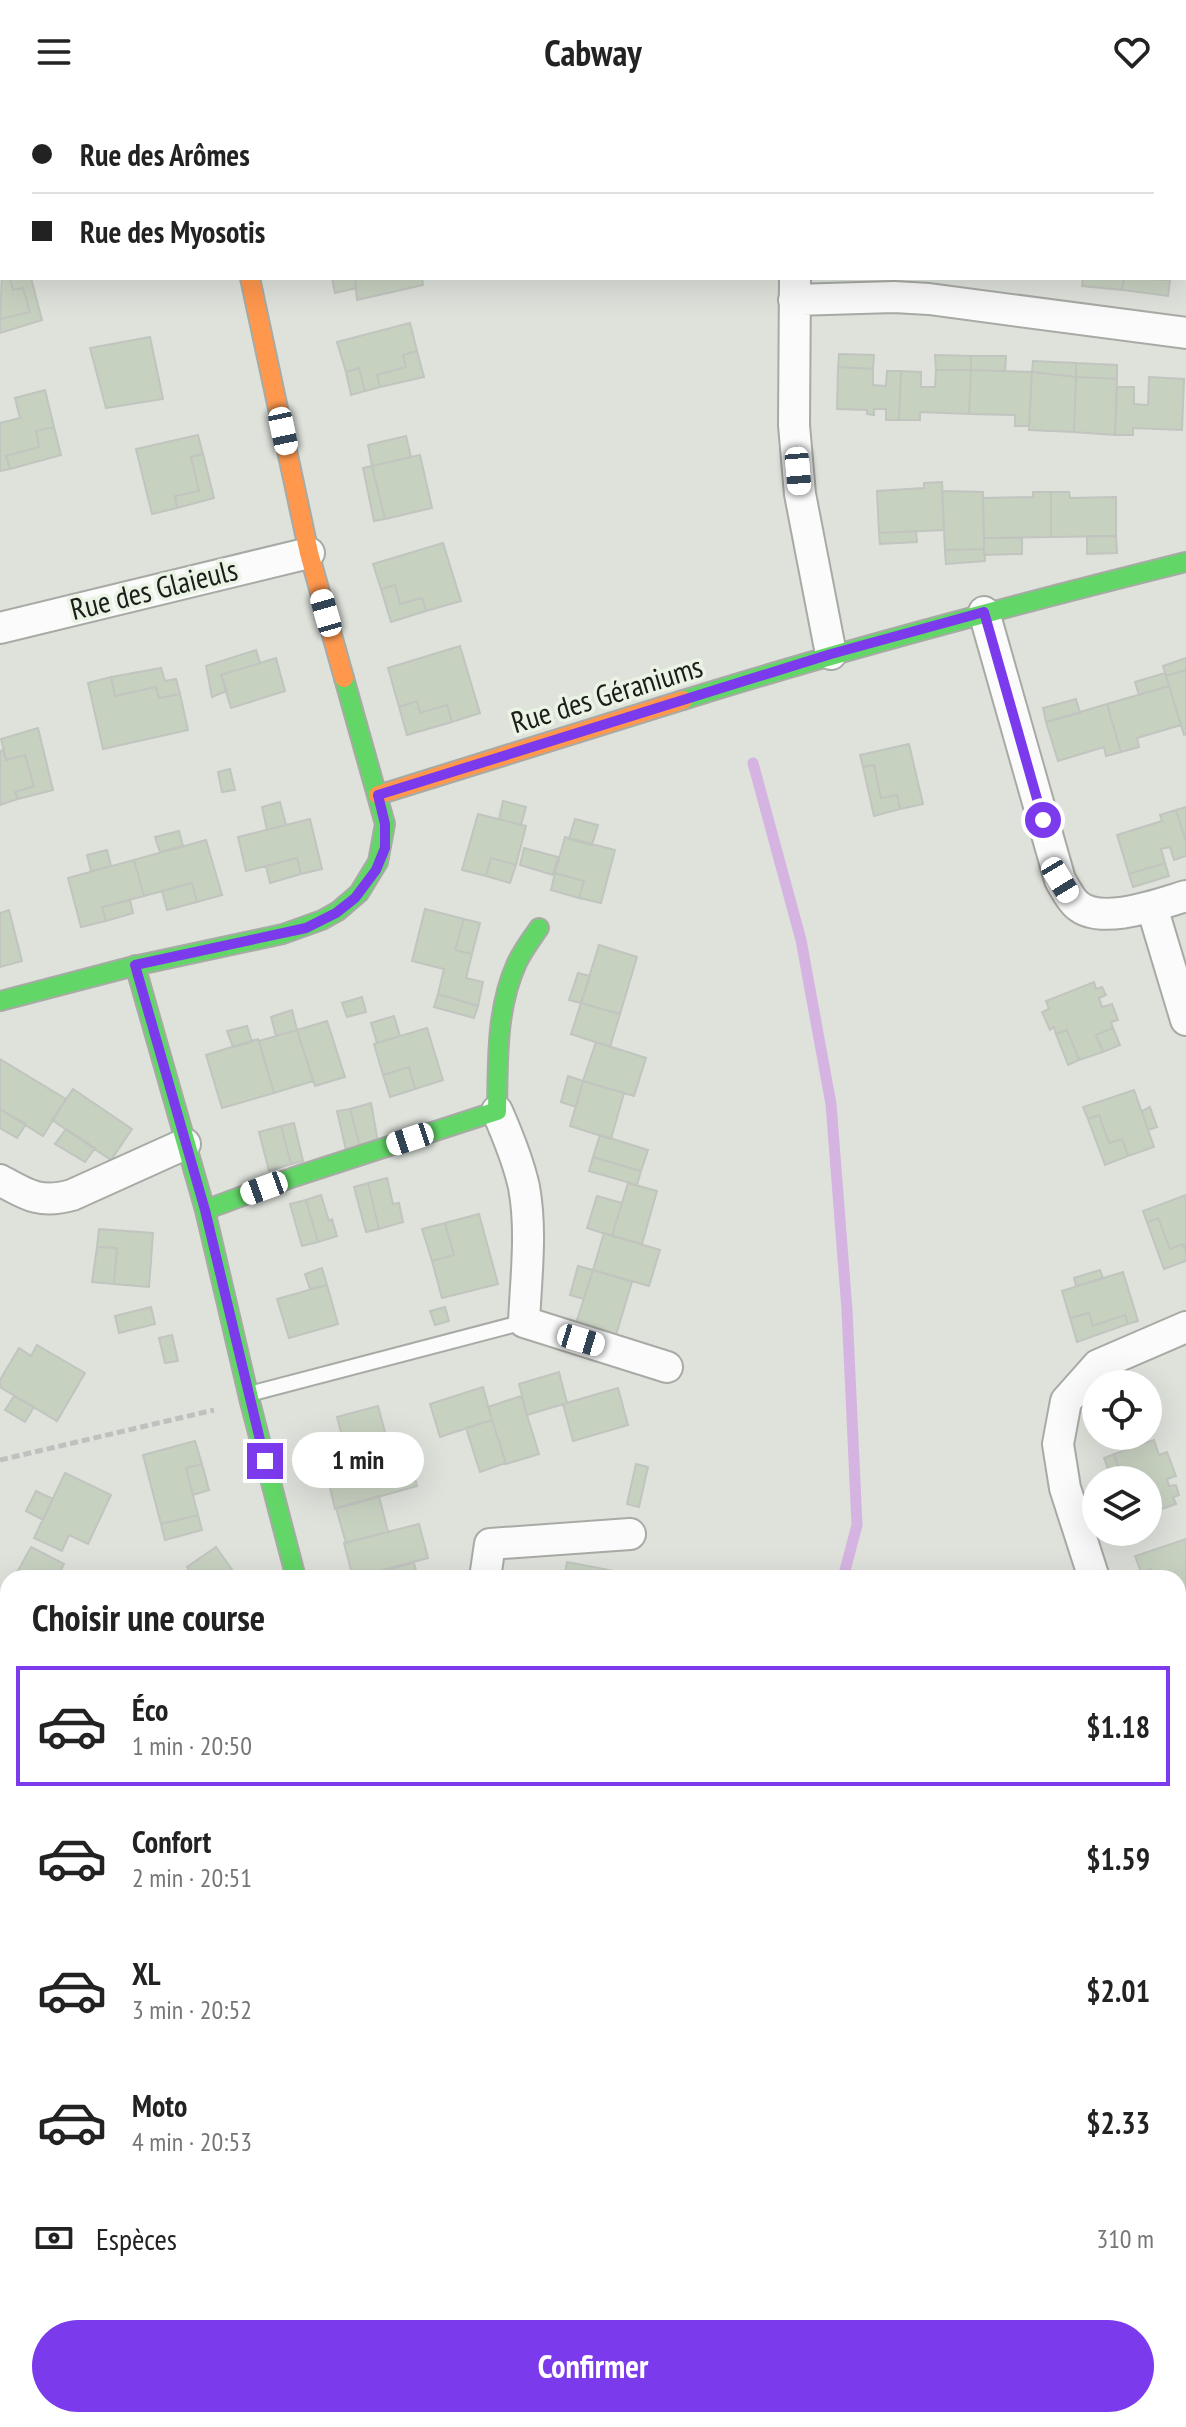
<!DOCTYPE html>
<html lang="fr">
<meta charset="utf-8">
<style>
body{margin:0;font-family:"PT Sans Narrow",sans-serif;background:#f6f6f6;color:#222;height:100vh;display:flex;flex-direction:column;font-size:30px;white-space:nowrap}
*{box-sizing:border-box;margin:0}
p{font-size:26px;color:#767676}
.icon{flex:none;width:44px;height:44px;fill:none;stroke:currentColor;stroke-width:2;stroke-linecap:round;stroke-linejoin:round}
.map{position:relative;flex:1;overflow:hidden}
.details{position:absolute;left:0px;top:1466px;width:1186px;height:858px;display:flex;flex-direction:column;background:#fff;border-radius:24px 24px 0 0;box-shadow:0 8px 32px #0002}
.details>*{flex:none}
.banner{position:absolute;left:0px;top:0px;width:1186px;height:176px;box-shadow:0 8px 32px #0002;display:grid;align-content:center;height:176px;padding:0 32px;background:#fff}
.controls{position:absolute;left:1082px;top:1266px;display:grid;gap:16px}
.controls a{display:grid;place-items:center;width:80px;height:80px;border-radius:50%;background:#fff;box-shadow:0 8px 32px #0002;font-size:40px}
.end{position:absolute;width:36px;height:36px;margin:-18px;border:10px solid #7c3aed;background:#fff;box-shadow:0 0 0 4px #fff}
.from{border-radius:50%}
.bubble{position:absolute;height:56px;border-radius:28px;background:#fff;box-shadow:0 8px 32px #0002;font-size:26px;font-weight:800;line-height:56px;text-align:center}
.car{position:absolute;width:24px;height:48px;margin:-24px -12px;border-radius:10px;box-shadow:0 0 6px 2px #0007;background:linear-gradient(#fff 24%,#345 0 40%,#fff 0 76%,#345 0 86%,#fff 0)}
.banner b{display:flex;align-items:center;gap:28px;height:76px;font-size:30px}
.banner b+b{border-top:2px solid #e0e0e0}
.banner i{width:20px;height:20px;background:#222}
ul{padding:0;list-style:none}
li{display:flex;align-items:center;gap:24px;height:120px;margin:0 16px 12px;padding:0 16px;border:4px solid transparent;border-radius:0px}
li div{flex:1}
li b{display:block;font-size:30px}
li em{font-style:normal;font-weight:800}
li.on{border-color:#7c3aed}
li>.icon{width:72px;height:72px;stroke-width:1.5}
h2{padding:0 32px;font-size:36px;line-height:96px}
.pay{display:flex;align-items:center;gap:20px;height:88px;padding:0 32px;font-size:30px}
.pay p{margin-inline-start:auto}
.action{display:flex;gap:16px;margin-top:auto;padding:16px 32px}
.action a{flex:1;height:92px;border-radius:48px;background:#7c3aed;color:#fff;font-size:32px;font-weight:800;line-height:92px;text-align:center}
header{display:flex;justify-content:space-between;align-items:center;height:104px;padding:0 32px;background:#fff;font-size:36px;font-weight:800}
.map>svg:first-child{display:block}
</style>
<header><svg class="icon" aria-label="menu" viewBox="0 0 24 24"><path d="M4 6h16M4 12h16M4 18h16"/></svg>Cabway<svg class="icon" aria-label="heart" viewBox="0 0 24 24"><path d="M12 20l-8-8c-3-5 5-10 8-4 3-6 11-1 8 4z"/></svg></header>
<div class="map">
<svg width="1186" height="2323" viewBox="0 0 1186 2323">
<rect width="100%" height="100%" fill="#dee2db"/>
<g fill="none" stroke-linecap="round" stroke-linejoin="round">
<path stroke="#d6b4e2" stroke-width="11" d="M753,659l48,177 30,164 16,206 10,215 -14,53
M703,2323l2,-7"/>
</g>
<path fill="#c7d1c0" stroke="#c1c4bf" stroke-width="2" d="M2,170v4h8l3,12 10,-2 7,24 -30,7z
M10,174h21l11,42 -42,13v-14l30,-7 -7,-24 -10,2z
M332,174h23l1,10 -21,5z
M355,174h67l1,7 -66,15z
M1083,174h41l-2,12 -40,-4z
M1124,174l46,2 -2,16 -46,-6z
M410,219l7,28 -14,4 3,12 -29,8 3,12 -15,4 -6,-23 -13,4 -9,-30z
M150,233l13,62 -57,9 -16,-60z
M417,247l7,26 -44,10 -3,-12 29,-8 -3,-12z
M839,250l35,1 -1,14 -35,-2z
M935,251l36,1v14h-35z
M971,252h35l-1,15 -34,-1z
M1033,257l43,2v14l-44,-5z
M1076,259l41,2v14l-41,-2z
M838,263l35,2v16l13,1 1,-15h14l-2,49h-13v-11h-12v6l-7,-1v-4l-30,-1z
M359,264l6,23 -14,4 -5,-23z
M936,266h35l-2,44 -49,-2v8h-21l2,-49 20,1v15h14z
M971,266l61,2 -3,54h-14v-11l-46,-1z
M1032,268l44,5 -2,55 -45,-2z
M1076,273l41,2 -2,56 -41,-3z
M1149,273l35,2 -2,51 -49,-2v7h-18l2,-48h17v17l14,1z
M45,286l9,37 -18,4 3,16 -33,9 4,13 -10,2v-48l20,-5 -5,-20z
M54,323l7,28 -51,14 -4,-13 33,-9 -3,-16z
M198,331l5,19 -12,3 8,34 -24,5 2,12 -25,6 -16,-65z
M406,332l5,21 -39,9 -4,-21z
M203,350l11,44 -37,10 -2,-12 24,-5 -8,-34z
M420,351l12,53 -47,11 -13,-53z
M372,362l13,53 -11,2 -11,-53z
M942,378l2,48 -65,3 -2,-42 47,-3v-5z
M942,387l41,1 1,57 -39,1z
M1033,388h18v45l-67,1 -1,-40 50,-1z
M1051,388h18l1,6 46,-1v39l-65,1z
M916,427l1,11 -37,2 -1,-11z
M1087,432h29l1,17 -30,1z
M984,434h38v16l-38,1z
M443,439l18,58 -35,10 -4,-13 -22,6 -5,-19 -14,4 -8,-25z
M984,445l1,12 -39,3 -1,-14z
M395,481l5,19 22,-6 4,13 -35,11 -10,-33z
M460,542l20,67 -28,9 -5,-17 -27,8 -3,-12 -18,6 -11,-39z
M256,546l4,13 -39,12 6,16 -15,6 -6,-31z
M276,554l9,33 -54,17 -10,-33z
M1186,554v12l-20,6 -3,-10z
M161,564l4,13 11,-2 4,15 -21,4 -3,-11 -41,9 -4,-19z
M1186,566v64l-2,1 -18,-59z
M1165,569l4,13 -30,9 -4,-13z
M111,573l4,19 41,-9 3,11 21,-4 8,36 -85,19 -15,-66z
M1169,582l12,39 -44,13 2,9 -18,5 -14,-48z
M1076,595l4,14 -34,9 -3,-14z
M417,597l3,12 27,-8 5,17 -45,13 -8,-28z
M1107,600l14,48 -15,4 -2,-9 -46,14 -12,-39z
M38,624l15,62 -35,9 -3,-7 19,-6 -9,-31 -19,5 -5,-21z
M909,640l14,60 -23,5 -3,-14 -16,3 -7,-33 -11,2 -3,-12z
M3,646l3,10 19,-5 9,31 -19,6 3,7 -18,6v-54z
M874,661l7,33 16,-3 3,14 -26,7 -11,-49z
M230,665l5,21 -13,2 -4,-20z
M503,697l23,6 -5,18 -22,-6z
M280,698l6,23 -19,5 -5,-23z
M1186,703v35l-10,-32z
M1176,706l10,32v14l-12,4 -4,-13 -9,2 4,14 -36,11 -12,-39 45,-14 -2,-6z
M478,710l48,12 -10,39 -25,-7 -5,18 -24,-6z
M310,715l12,50 -21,5 -4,-16 -51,13 -8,-34z
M575,715l23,6 -6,20 -23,-6z
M179,727l4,15 -23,6 -5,-15z
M565,733l50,13 -14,53 -22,-5 5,-17 -29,-8z
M206,736l16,55 -25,7 -5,-19 -48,13 -10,-36z
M524,744l34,9 -5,18 -33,-10z
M107,746l4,16 -20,5 -4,-16z
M297,754l4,16 -31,9 -4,-17z
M491,754l25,7 -6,18 -24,-7z
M134,756l10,36 -42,11 4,14 -25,6 -13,-49z
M1165,759l4,13 -36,11 -4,-13z
M555,769l29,8 -5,17 -28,-8z
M192,779l5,19 -30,8 -5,-19z
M130,796l3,13 -27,8 -4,-14z
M425,805l39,10 -9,31 17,4 -6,24 17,4 -5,24 -40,-12 6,-25 -32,-8z
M9,806l13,51 -22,6v-54z
M464,815l16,4 -8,31 -17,-4z
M599,841l38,12 -17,57 -39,-11z
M578,869l12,3 -9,27 -12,-3z
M1094,878l2,7 6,-2 4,8 -7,3 3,9 10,-3 6,16 -7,2 2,6 -17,7 7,17 -24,8 -12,-30 -11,4 -2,-7 -4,3 -8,-18 7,-3 -3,-8z
M438,890l40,12 -4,12 -40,-11z
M362,893l4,15 -19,5 -5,-14z
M581,899l39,11 -10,33 -39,-13z
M292,906l5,20 -21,6 -5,-19z
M394,912l6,20 -23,7 -6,-20z
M327,917l18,56 -30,9 -18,-56z
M247,922l5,16 -19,5 -6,-16z
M427,924l16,52 -28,9 -6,-22 -26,8 -9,-31z
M1113,924l7,17 -17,7 -7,-17z
M297,926l16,51 -39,12 -15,-52z
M1067,926l12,30 -11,5 -12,-31z
M258,935l16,54 -52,15 -16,-53z
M596,938l50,16 -12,38 -51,-15z
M0,955l66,40 -23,37 -43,-27z
M409,963l6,22 -25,8 -7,-22z
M568,972l15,5 -7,26 -15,-5z
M583,977l41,12 -13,46 -41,-13z
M73,985l59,40 -21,31 -59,-40z
M1134,986l20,57 -26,9 -6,-17 -13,4 -10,-28 -11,4 -5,-12z
M371,999l7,39 -18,4 -10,-37z
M1150,1003l7,20 -9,3 -6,-19z
M0,1005l26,15 -9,14 -17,-10z
M350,1005l10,37 -14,4 -9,-39z
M1099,1011l10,28 13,-4 6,17 -23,9 -17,-46z
M294,1019l9,38 -12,3 -10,-38z
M281,1022l10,38 -22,7 -10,-39z
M66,1025l29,19 -10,14 -30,-18z
M600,1031l48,15 -7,21 -48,-14z
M593,1053l48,14 -4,14 -48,-14z
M387,1074l6,26 6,-1 4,19 -24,7 -11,-46z
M368,1079l11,46 -13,3 -12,-45z
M628,1079l29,8 -15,53 -30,-8z
M321,1091l8,26 3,-2 5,17 -19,6 -12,-42z
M1186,1091v56l-3,-7 -13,5 -12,-31 -11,4 -4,-11z
M597,1092l25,7 -10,33 -25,-8z
M306,1096l12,42 -16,4 -12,-42z
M479,1110l19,70 -56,14 -10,-37 22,-6 -9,-32z
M1158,1114l12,31 13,-5 3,7v10l-22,8 -17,-47z
M445,1119l9,32 -22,6 -10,-32z
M99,1125l54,4 -4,54 -35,-3 3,-36 -20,-1z
M604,1129l56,17 -11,36 -56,-16z
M97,1143l20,1 -3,36 -22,-2z
M578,1162l15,4 -9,29 -14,-4z
M322,1164l5,17 -17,4 -5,-15z
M593,1166l39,12 -16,53 -40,-12z
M1100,1166l3,8 -27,8 -2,-8z
M1123,1168l15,49 -10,3 -3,-9 -32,11 -4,-13 -19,5 -8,-27z
M327,1181l11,39 -49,14 -12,-39z
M151,1203l4,17 -36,9 -4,-17z
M445,1203l4,14 -14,4 -5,-14z
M1089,1209l4,13 32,-11 3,9 -51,18 -7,-24z
M172,1231l6,26 -13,2 -6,-25z
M37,1241l48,28 -28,48 -57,-34v-7l19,-32 12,8z
M559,1268l8,31 -40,12 -8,-31z
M483,1283l9,33 -52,17 -10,-33z
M618,1284l10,37 -55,16 -10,-37z
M14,1292l20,11 -9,15 -20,-12z
M521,1292l18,58 -33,10 -18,-57z
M378,1302l14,52 -41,11 -14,-52z
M492,1316l14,43 -26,9 -14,-44z
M1154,1336l5,15 8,-3 9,24 -9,3 2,7 7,-1 3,10 -6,2 3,7 -28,10v-34h-25l-9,-26z
M195,1337l7,23 -16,4 12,47 -37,9 -18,-69z
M408,1349l9,33 -82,23 -8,-34z
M1114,1350l9,26h-11l-8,-22z
M202,1360l7,26 -16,5 -7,-27z
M636,1360l12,3 -9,40 -12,-3z
M65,1369l46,22 -23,49 -19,-9 -7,16 -28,-13z
M36,1387l17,8 -10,21 -17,-9z
M379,1392l9,36 -42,11 -10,-35z
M198,1411l4,15 -37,10 -4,-16z
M419,1420l9,34 -75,20 -9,-35z
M1186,1435v72l-5,1 -3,-10v-24h-24l-3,-9 -10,3 -6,-16z
M31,1443l33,17 -7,14h-43z
M216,1443l22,31h-44l-7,-11z
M567,1458l47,9 -2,7h-48z
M414,1459l4,15h-43l-1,-5z
M0,1525l8,4v43l-8,-4z
M1186,1577v52l-8,-15v-33z
M8,1869v42l-8,-40z
M3,1891l5,20v21l-8,2v-42z
M0,2053l8,4v136l-8,3z
M1186,2229v56l-8,3v-57z
M33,2316h27l7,7h-28z
M114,2316h33l-13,7h-23l-2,-5z
M1049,2316h47l-22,7h-22z"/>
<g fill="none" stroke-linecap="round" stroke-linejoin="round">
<defs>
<path id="lane" d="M253,1289l271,-71
M1178,2106l8,-3
M486,2316l2,7
M646,2323l2,-7"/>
<path id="street" d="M213,0l1,2
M806,2v-2
M795,174l-1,147 6,69 31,160
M794,196l100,-3 35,2 257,34
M984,508l76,268c5,8 10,19 17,25 24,21 82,-1 109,-9
M0,524l309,-75
M1152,803l34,113
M497,1007c11,25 21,49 27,76 8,44 2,90 0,135l143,45
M0,1076c27,15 40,24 72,15l113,-51
M485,1474l5,-34 140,-10
M1094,1474l-29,-90 -7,-44 8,-43 32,-36 88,-38
M0,1783l8,-3
M1178,2023l8,-2
M262,2323l21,-7
M1173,2323l13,-4"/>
<path id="fast" d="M683,596c166,-52 334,-96 503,-138
M135,861l70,245 45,192 46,176
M0,897l134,-35 149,-32 39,-14 16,-9 21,-18 19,-31 7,-38 -41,-146
M205,1106l89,-33 203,-66c1,-49 -1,-101 19,-146 6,-14 15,-25 23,-37"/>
<path id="slow" d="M250,174l59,275 35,125
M378,691l305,-95"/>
</defs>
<use href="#lane" stroke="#a8aaa5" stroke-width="18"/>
<use href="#street" stroke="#a8aaa5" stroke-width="34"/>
<use href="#fast" stroke="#a8aaa5" stroke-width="22"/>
<use href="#slow" stroke="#a8aaa5" stroke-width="22"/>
<path stroke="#bfc1be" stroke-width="5" stroke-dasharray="8 4" stroke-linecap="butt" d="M0,1356l214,-50
M758,2323l1,-7"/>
<use href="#lane" stroke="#fafbfa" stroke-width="14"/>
<use href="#street" stroke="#fafbfa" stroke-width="30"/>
<use href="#fast" stroke="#63d668" stroke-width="18"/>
<use href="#slow" stroke="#ff974d" stroke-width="18"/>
</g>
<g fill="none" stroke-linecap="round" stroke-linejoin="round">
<path stroke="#7c3aed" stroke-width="10" d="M265,1357l-60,-251 -70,-245 171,-37 30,-15 19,-15 21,-28 9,-22v-24l-7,-29 453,-141 153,-42 59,208"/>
</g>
<g text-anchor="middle" stroke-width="7" stroke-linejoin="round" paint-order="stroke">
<g font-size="30" fill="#1a1d18" stroke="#ebf3e5">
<text transform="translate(154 486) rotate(-14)" y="10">Rue des Glaieuls</text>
<text transform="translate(607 591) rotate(-17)" y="10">Rue des Géraniums</text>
</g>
</g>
</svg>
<div class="controls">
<a><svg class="icon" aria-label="locate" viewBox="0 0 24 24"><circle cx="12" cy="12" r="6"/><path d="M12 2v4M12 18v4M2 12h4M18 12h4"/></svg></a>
<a><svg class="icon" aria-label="layers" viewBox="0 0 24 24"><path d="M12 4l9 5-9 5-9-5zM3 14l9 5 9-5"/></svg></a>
</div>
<i class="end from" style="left:1043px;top:716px"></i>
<i class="end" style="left:265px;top:1357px"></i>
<div class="bubble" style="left:292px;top:1328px;width:132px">1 min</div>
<i class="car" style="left:283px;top:327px;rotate:168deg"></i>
<i class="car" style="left:798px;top:367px;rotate:175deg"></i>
<i class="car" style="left:326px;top:509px;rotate:344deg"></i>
<i class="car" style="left:1060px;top:776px;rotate:149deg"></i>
<i class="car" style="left:410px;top:1035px;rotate:252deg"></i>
<i class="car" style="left:264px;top:1084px;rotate:250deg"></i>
<i class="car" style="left:581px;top:1236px;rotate:107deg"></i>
<div class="banner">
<b><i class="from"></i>Rue des Arômes</b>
<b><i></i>Rue des Myosotis</b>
</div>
<section class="details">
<h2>Choisir une course</h2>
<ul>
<li class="on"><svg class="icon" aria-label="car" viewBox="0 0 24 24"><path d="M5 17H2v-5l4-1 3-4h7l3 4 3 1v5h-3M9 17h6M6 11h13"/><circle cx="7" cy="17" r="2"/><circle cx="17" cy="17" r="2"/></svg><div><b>Éco</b><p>1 min · 20:50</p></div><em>$1.18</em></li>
<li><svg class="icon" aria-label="car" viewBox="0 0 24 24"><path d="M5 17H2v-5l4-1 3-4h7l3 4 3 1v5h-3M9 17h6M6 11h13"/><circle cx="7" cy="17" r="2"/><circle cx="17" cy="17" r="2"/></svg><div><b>Confort</b><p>2 min · 20:51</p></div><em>$1.59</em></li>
<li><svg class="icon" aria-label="car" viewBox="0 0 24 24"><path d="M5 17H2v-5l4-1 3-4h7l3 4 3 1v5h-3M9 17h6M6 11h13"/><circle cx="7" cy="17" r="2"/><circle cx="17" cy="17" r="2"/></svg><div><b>XL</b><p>3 min · 20:52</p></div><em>$2.01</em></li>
<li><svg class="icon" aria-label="car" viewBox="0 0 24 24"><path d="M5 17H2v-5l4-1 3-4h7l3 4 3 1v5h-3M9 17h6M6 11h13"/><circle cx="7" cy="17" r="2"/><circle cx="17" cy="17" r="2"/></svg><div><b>Moto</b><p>4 min · 20:53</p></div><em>$2.33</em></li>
</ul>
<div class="pay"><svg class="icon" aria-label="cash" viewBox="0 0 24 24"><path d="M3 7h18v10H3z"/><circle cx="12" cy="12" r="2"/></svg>Espèces<p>310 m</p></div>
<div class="action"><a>Confirmer</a></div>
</section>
</div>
